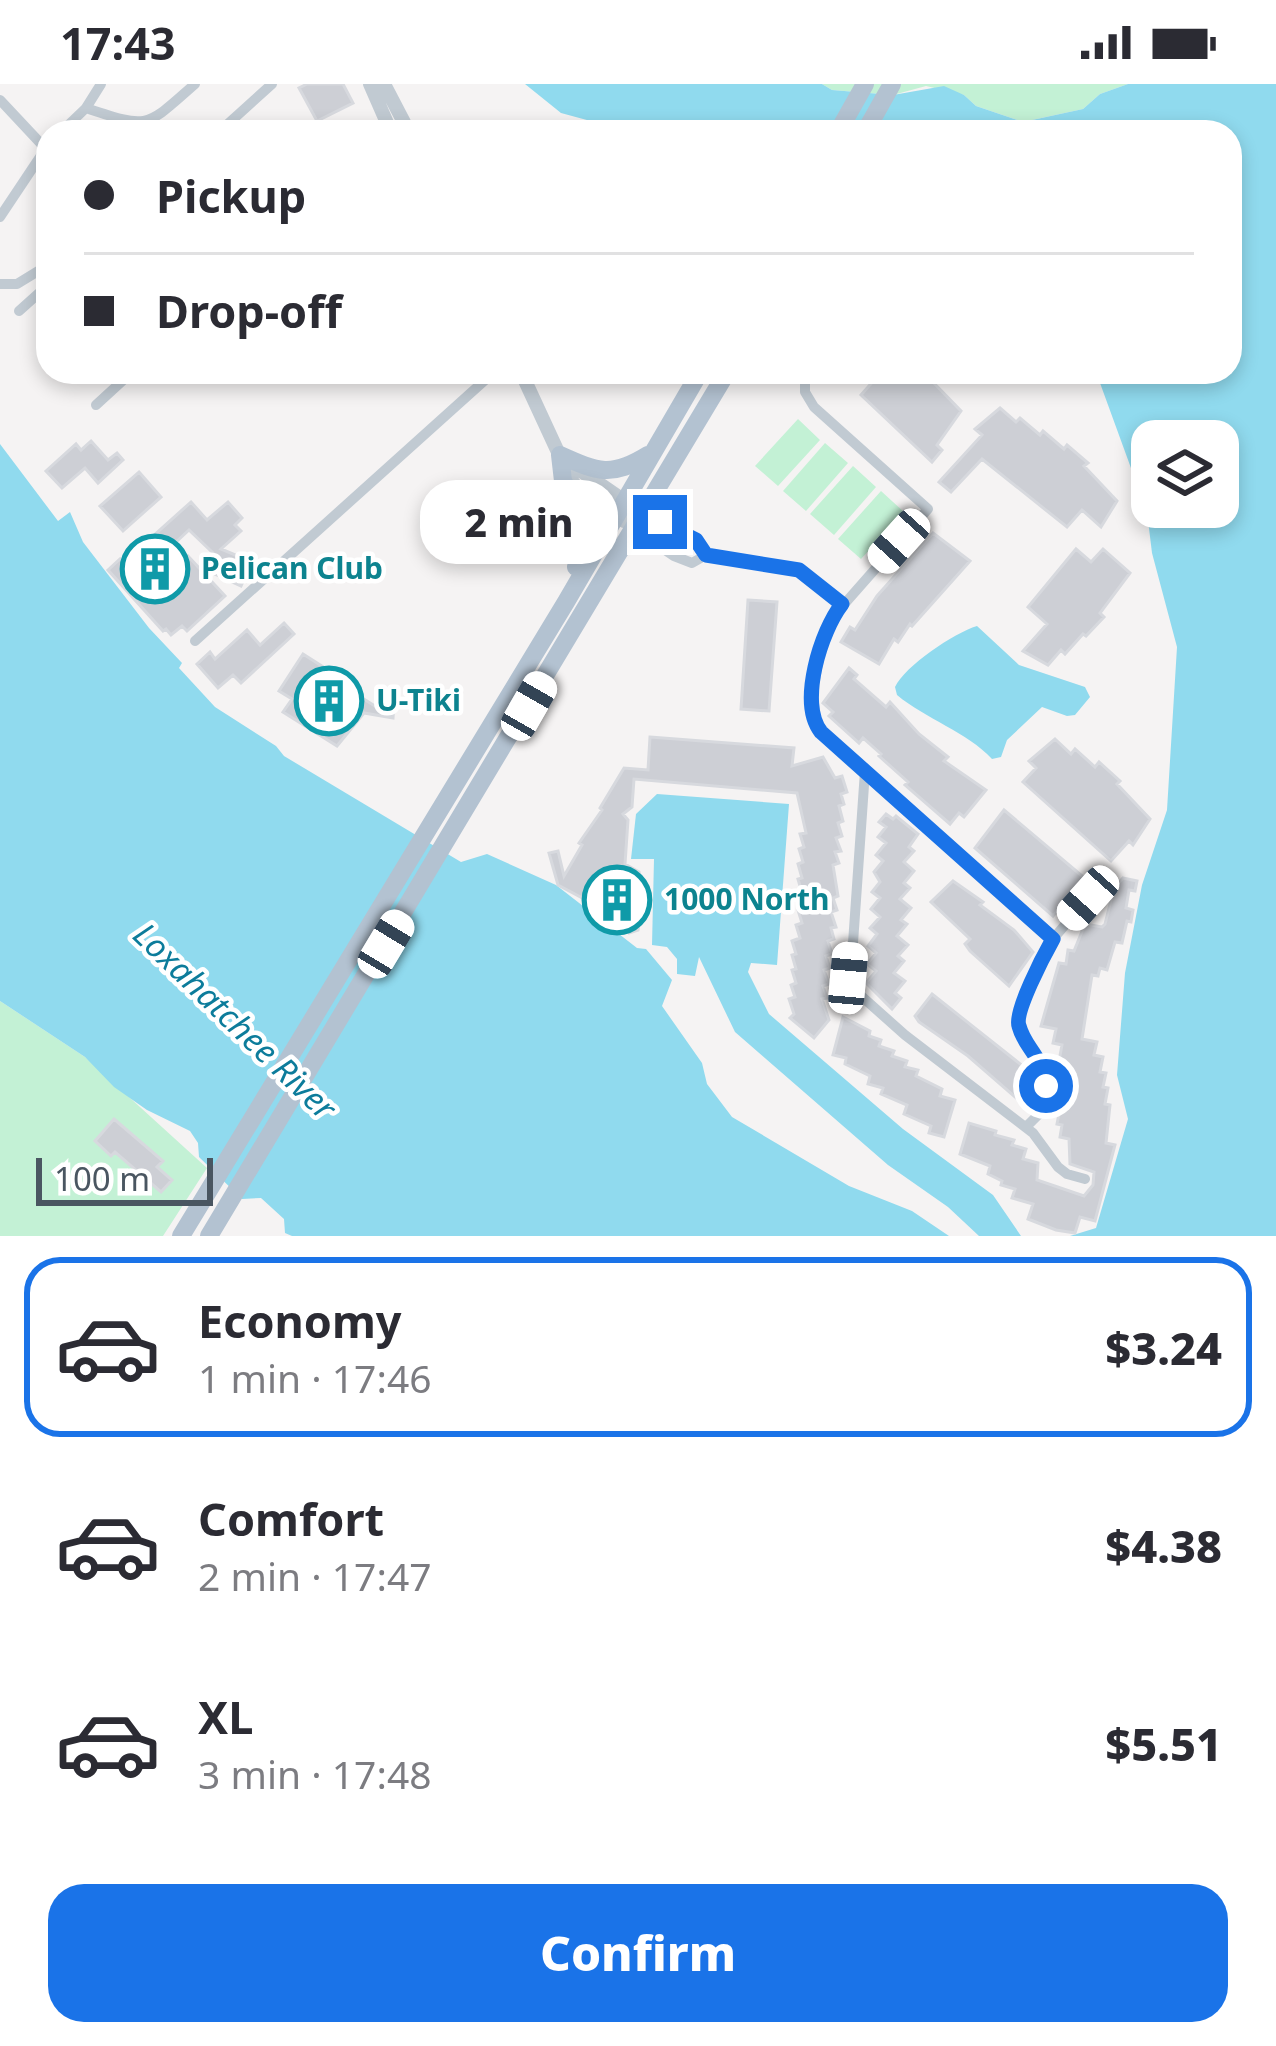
<!DOCTYPE html>
<meta charset="utf-8">
<style>
body{margin:0;font-family:"Noto Sans",sans-serif;background:#f7f7f7;color:#2b2b33;height:100vh;display:flex;flex-direction:column;font-size:45px;white-space:nowrap}
*{box-sizing:border-box;margin:0}
p{font-size:39px;color:#7c7c81}
.icon{flex:none;width:66px;height:66px;fill:none;stroke:currentColor;stroke-width:2;stroke-linecap:round;stroke-linejoin:round}
.map{position:relative;height:1152px;overflow:hidden}
.details{display:flex;flex-direction:column;background:#fff;flex:1}
.details>*{flex:none}
.banner{position:absolute;left:36px;top:36px;width:1206px;height:264px;border-radius:36px;box-shadow:0 6px 18px #0003;display:grid;align-content:center;height:264px;padding:0 48px;background:#fff}
.tools{position:absolute;left:1131px;top:336px;display:grid;gap:24px}
.tools a{display:grid;place-items:center;width:108px;height:108px;border-radius:24px;background:#fff;box-shadow:0 6px 18px #0003;font-size:60px}
.scale{position:absolute;left:36px;bottom:30px;width:177px;box-sizing:border-box;padding-left:12px;border:6px solid #4a5661;border-top:0;font-size:33px;line-height:42px;white-space:nowrap;color:#4a5661;-webkit-text-stroke:9px #fff;paint-order:stroke}
.end{position:absolute;width:54px;height:54px;margin:-27px;border:15px solid #1a73e8;background:#fff;box-shadow:0 0 0 6px #fff}
.from{border-radius:50%}
.bubble{position:absolute;height:84px;border-radius:36px;background:#fff;box-shadow:0 6px 18px #0003;font-size:39px;font-weight:800;line-height:84px;text-align:center}
.car{position:absolute;width:36px;height:72px;margin:-36px -18px;border-radius:15px;box-shadow:0 0 9px 3px #0007;background:linear-gradient(#fff 24%,#345 0 40%,#fff 0 76%,#345 0 86%,#fff 0)}
.banner b{display:flex;align-items:center;gap:42px;height:114px;font-size:45px}
.banner b+b{border-top:3px solid #e1e1e2}
.banner i{width:30px;height:30px;background:#2b2b33}
ul{padding:21px 0 0;list-style:none}
li{display:flex;align-items:center;gap:36px;height:180px;margin:0 24px 18px;padding:0 24px;border:6px solid transparent;border-radius:36px}
li div{flex:1}
li b{display:block;font-size:45px}
li em{font-style:normal;font-weight:800}
li.current{border-color:#1a73e8}
li>.icon{width:108px;height:108px;stroke-width:1.5}
.button{display:flex;gap:24px;margin-top:auto;padding:24px 48px}
.button a{flex:1;height:138px;border-radius:36px;background:#1a73e8;color:#fff;font-size:48px;font-weight:800;line-height:138px;text-align:center}
.status{display:flex;justify-content:space-between;align-items:center;height:84px;padding:0 60px;background:#fff;direction:ltr}
.status svg{height:33px;fill:currentColor}
.map>svg:first-child{display:block}
</style>
<div class="status"><b>17:43</b><svg viewBox="0 0 49 12"><path d="M0 12V9h3v3zM5 12V6h3v6zM10 12V3h3v9zM15 12V0h3v12zM26 1h20v11H26zM47 4h2v5h-2z"/></svg></div>
<div class="map">
<svg width="1276" height="1152" viewBox="0 0 1276 1152">
<rect width="100%" height="100%" fill="#f5f3f3"/>
<path fill="#c3f1d5" d="M822,0h306l-28,10 -17,15 -60,13 -47,-16 -12,-11 -38,-9 -33,9 -61,-5z
M798,335l22,21 -42,46 -23,-20z
M825,359l23,20 -42,48 -23,-20z
M853,382l23,21 -42,48 -24,-21z
M881,407l23,21 -43,47 -23,-20z
M0,917l85,56 122,111 -44,68h-163z"/>
<path fill="#90daee" fill-rule="evenodd" d="M525,0h297l10,6 61,5 51,-9 20,9 12,11 47,16 60,-13 17,-15 28,-10h148v1152h-206l26,-8 32,-109 -11,-44 8,-102 17,-88 25,-75 10,-163 -25,-94 -5,-41 -51,-140h134v-240h-599l-70,-19zM1152,357h66v66h-66z
M0,360l58,77 12,-9 13,30 66,86 33,35 -3,5 36,39 61,39 8,10 177,106 26,-8 69,31 81,63 9,1 26,31 -10,26 40,57 5,21 25,33 117,69 63,25 37,25h-657l-7,-3 -1,-14 -23,-21 -19,1 -43,-42 -1,-14 -8,-12 -43,-21 -33,-23 -29,-30 -85,-56z
M977,542l42,39 66,22 5,10 -15,18 -8,1 -25,-9 -35,33 -6,17 -9,2c-25,-27 -66,-40 -95,-64l-2,-8c10,-21 59,-54 82,-61z
M657,710l132,10 -12,161 -26,-2 -3,9 21,42 134,115 90,66 28,41h-42l-31,-29 -60,-42 -153,-133 -36,-75 -4,19 -18,-2v-15l-10,-12 -15,-2 2,-86h-23l5,-45z"/>
<path fill="#cdcfd5" stroke="#d7d9de" stroke-width="3" d="M307,0h36l10,19 -36,18 -18,-33z
M870,288h62l-4,5 33,34 -24,34 5,5 -10,12 -71,-67 15,-17z
M1000,324l16,14 4,-4 20,17 3,-4 21,18 3,-4 21,18 -4,3 33,35 -16,26 -19,-17 -15,17 -85,-68 -31,33 -12,-10 43,-47 -7,-6z
M91,357l17,19 9,-7 6,7 -25,23 -13,-15 -23,20 -16,-17 30,-27 5,6z
M139,388l22,25 -38,34 -23,-25z
M191,418l16,18 21,-18 14,16 -7,7 6,6 -20,18 31,13 -11,24 -35,-16 7,-17 -24,-23 -27,25 12,13 14,-12 37,40 -38,35 -5,-5 -11,9 -5,-6 -3,2 -55,-61 12,-11 3,4z
M933,449l37,28 -58,65 -2,-2 -12,18 -4,-3 -15,25 -38,-22 9,-15 5,3 22,-34z
M1076,465l15,13 12,-13 27,24 -30,40 4,4 -18,19 -3,-2 -18,20 -4,-4 -13,15 -25,-14 24,-27 -19,-17z
M748,516l29,2 -8,109 -28,-2z
M284,539l10,11 -53,49 -8,-8 -15,13 -21,-24 13,-12 5,7 32,-29 13,15z
M303,570l25,16 -6,9 20,13 3,-5 33,21 1,-8 15,3 -1,15 -29,-5 -27,33 -54,-34 9,-13 -13,-8z
M849,584l8,7 -3,4 32,28 4,-5 29,32 29,23 -4,4 42,29 -22,27 -5,-4 -9,11 -45,-39 3,-3 -29,-26 2,-2 -18,-16 -4,5 -30,-27 4,-4 -10,-9z
M650,653l144,11 -2,18 31,-9 12,21 7,-2 5,16 -6,2 3,10 -5,2 4,15 -5,2 4,13 -6,2 5,13 -6,1 4,11 -6,2 5,31 -5,2 4,12 -6,2 5,15 -5,1 3,11 -6,2 4,13 -6,2 4,12 -6,2 5,14 -6,2 4,12 -5,1 7,21 -15,18 -24,-20 4,-4 -5,-15 6,-2 -4,-12 5,-2 -4,-13 4,-1 -4,-14 4,-1 -4,-13 8,-3 -4,-13 6,-2 -4,-13 4,-2 -4,-13 4,-2 -4,-14 4,-1 -4,-14 5,-2 -4,-13 5,-2 -4,-13 6,-1 -9,-40 -163,-14 -2,28 -9,7 5,6 -3,44 14,8 2,11 5,3 -8,44 -9,3 -15,-18 -56,-30 -9,-32 9,-2 6,25 18,-31 -3,-2 23,-33 -2,-2 24,-40 24,2z
M1055,655l16,15 4,-5 20,18 4,-5 21,19 -3,3 33,35 -17,26 -4,-4 -18,20 -88,-79 13,-14 -7,-7z
M1004,726l84,71 -28,32 -3,-2 -4,5 -78,-68z
M886,730l7,5 3,-3 22,18 -9,13 5,4 -10,11 10,9 -10,12 6,5 -10,11 11,9 -10,12 6,4 -10,12 11,9 -10,11 6,5 -10,12 11,8 -10,12 6,5 -9,11 -26,-26 10,-12 -9,-7 9,-11 -8,-7 9,-12 -7,-6 10,-11 -9,-8 9,-11 -8,-6 8,-10 -6,-10 9,-11 -7,-6 10,-12 -8,-6 8,-10 -7,-5z
M1123,794l14,3 -2,10 -6,-1 -3,18 7,2 -2,12 -4,-1 -5,22 -7,-1 -8,28 -7,-2 -2,8 -6,-1 -10,64 15,3 -3,13 9,2 -3,15 6,1 -3,14 5,1 -3,16 5,1 -4,38 9,2 -20,76 -15,-4 -5,16 -19,-3 -28,-11 5,-15 -21,-6 3,-9 -14,-4 1,-4 -14,-7 2,-8 -30,-12 9,-31 27,8 -1,4 19,5 -2,5 14,4 -3,10 15,4 -1,17 47,16 9,-11 1,-13 -24,-8 -1,-25 -9,-2 2,-12 -5,-1 9,-46 -3,-1 2,-15 -6,-1 3,-16 -9,-2 3,-14 -15,-3 18,-63 7,1 2,-14 6,1 11,-27 17,3 3,-3 9,-36z
M953,797l30,21 -3,3 34,25 19,22 -24,34 -39,-35 -5,-7 5,-5 -39,-37z
M932,910l97,77 -4,5 9,12 -12,15 -54,-47 -49,-34 -4,-6z
M843,933l27,14 -1,5 12,4 -2,6 15,5 -2,5 15,5 -2,6 13,3 -2,6 26,13 -2,7 15,4 -11,37 -15,-4 2,-7 -27,-12 3,-9 -26,-11 2,-6 -15,-4 2,-8 -25,-12 1,-6 -13,-3z
M114,1035l49,42 -6,6 15,13 -11,12 -46,-40 -4,4 -16,-15z"/>
<g fill="none" stroke-linecap="round" stroke-linejoin="round">
<path stroke="#c1cad2" stroke-width="10" d="M0,16l45,48
M86,24c64,21 59,20 109,-24
M61,48l25,-24 15,-24
M219,48l53,-48
M0,133l48,-72
M0,200h17l31,-19
M19,227l29,-26
M805,288v20l9,15 114,102 -96,109 -10,24 -11,59 1,17 9,14 44,39 -15,215 55,49 128,98 25,34 9,7 18,5
M96,321l36,-33
M642,429l54,27 10,15
M633,444l41,28 18,7 14,-8 84,12 17,7 35,30
M195,557l299,-269
M865,687l188,168
M1026,1043l15,-15 4,-26 -3,-20 -20,-33 -4,-17 35,-77 35,-41"/>
<path stroke="#c1cad2" stroke-width="14" d="M370,0l21,48
M384,0l25,48
M521,288l49,106 8,11 46,32
M568,378l74,51"/>
<path stroke="#b3c2d1" stroke-width="18" d="M838,48l27,-48
M865,48l27,-48
M560,371l3,26 26,44 -13,42
M560,371c38,17 51,23 88,0
M181,1152l385,-634 134,-230
M209,1152l518,-864"/>
</g>
<g fill="none" stroke-linecap="round" stroke-linejoin="round">
<path stroke="#1a73e8" stroke-width="15" d="M660,438l36,18 10,15 93,15 43,34c-21,27 -44,99 -21,128l232,207c-9,16 -39,73 -34,87 6,23 22,27 27,60"/>
</g>
<defs>
<symbol id="building-ring" viewBox="-11 -11 22 22"><circle r="9.5" fill="#fff" stroke="#0f9aa8" stroke-width="1.5"/><path d="M-4-6H4V6H1V3H-1V6H-4ZM-2.5-4.3h1.7v1.8h-1.7ZM.8-4.3h1.7v1.8H.8ZM-2.5-1h1.7V.8h-1.7ZM.8-1h1.7V.8H.8Z" fill="#0f9aa8"/></symbol>
</defs>
<g fill-rule="evenodd">
<use href="#building-ring" x="117" y="447" width="76" height="76"/>
<use href="#building-ring" x="291" y="579" width="76" height="76"/>
<use href="#building-ring" x="579" y="778" width="76" height="76"/>
</g>
<g text-anchor="middle" stroke-width="9" stroke-linejoin="round" paint-order="stroke">
<g font-size="30" font-weight="bold" fill="#0d838f" stroke="#fff" text-anchor="start">
<text x="201" y="495">Pelican Club</text>
<text x="376" y="627">U-Tiki</text>
<text x="664" y="826">1000 North</text>
</g>
<g font-size="33" font-style="italic" fill="#0c7c9b" stroke="#fff">
<text transform="translate(235 937) rotate(44)" y="12">Loxahatchee River</text>
</g>
</g>
</svg>
<div class="tools">
<a><svg class="icon" aria-label="layers" viewBox="0 0 24 24"><path d="M12 4l9 5-9 5-9-5zM3 14l9 5 9-5"/></svg></a>
</div>
<div class="scale">100 m</div>
<i class="end from" style="left:1046px;top:1002px"></i>
<i class="end" style="left:660px;top:438px"></i>
<div class="bubble" style="left:420px;top:396px;width:198px">2 min</div>
<i class="car" style="left:899px;top:457px;rotate:222deg"></i>
<i class="car" style="left:529px;top:622px;rotate:30deg"></i>
<i class="car" style="left:1088px;top:814px;rotate:222deg"></i>
<i class="car" style="left:386px;top:860px;rotate:31deg"></i>
<i class="car" style="left:848px;top:894px;rotate:5deg"></i>
<div class="banner">
<b><i class="from"></i>Pickup</b>
<b><i></i>Drop-off</b>
</div>
</div>
<section class="details">
<ul>
<li class="current"><svg class="icon" aria-label="car" viewBox="0 0 24 24"><path d="M5 17H2v-5l4-1 3-4h7l3 4 3 1v5h-3M9 17h6M6 11h13"/><circle cx="7" cy="17" r="2"/><circle cx="17" cy="17" r="2"/></svg><div><b>Economy</b><p>1 min · 17:46</p></div><em>$3.24</em></li>
<li><svg class="icon" aria-label="car" viewBox="0 0 24 24"><path d="M5 17H2v-5l4-1 3-4h7l3 4 3 1v5h-3M9 17h6M6 11h13"/><circle cx="7" cy="17" r="2"/><circle cx="17" cy="17" r="2"/></svg><div><b>Comfort</b><p>2 min · 17:47</p></div><em>$4.38</em></li>
<li><svg class="icon" aria-label="car" viewBox="0 0 24 24"><path d="M5 17H2v-5l4-1 3-4h7l3 4 3 1v5h-3M9 17h6M6 11h13"/><circle cx="7" cy="17" r="2"/><circle cx="17" cy="17" r="2"/></svg><div><b>XL</b><p>3 min · 17:48</p></div><em>$5.51</em></li>
</ul>
<div class="button"><a>Confirm</a></div>
</section>
